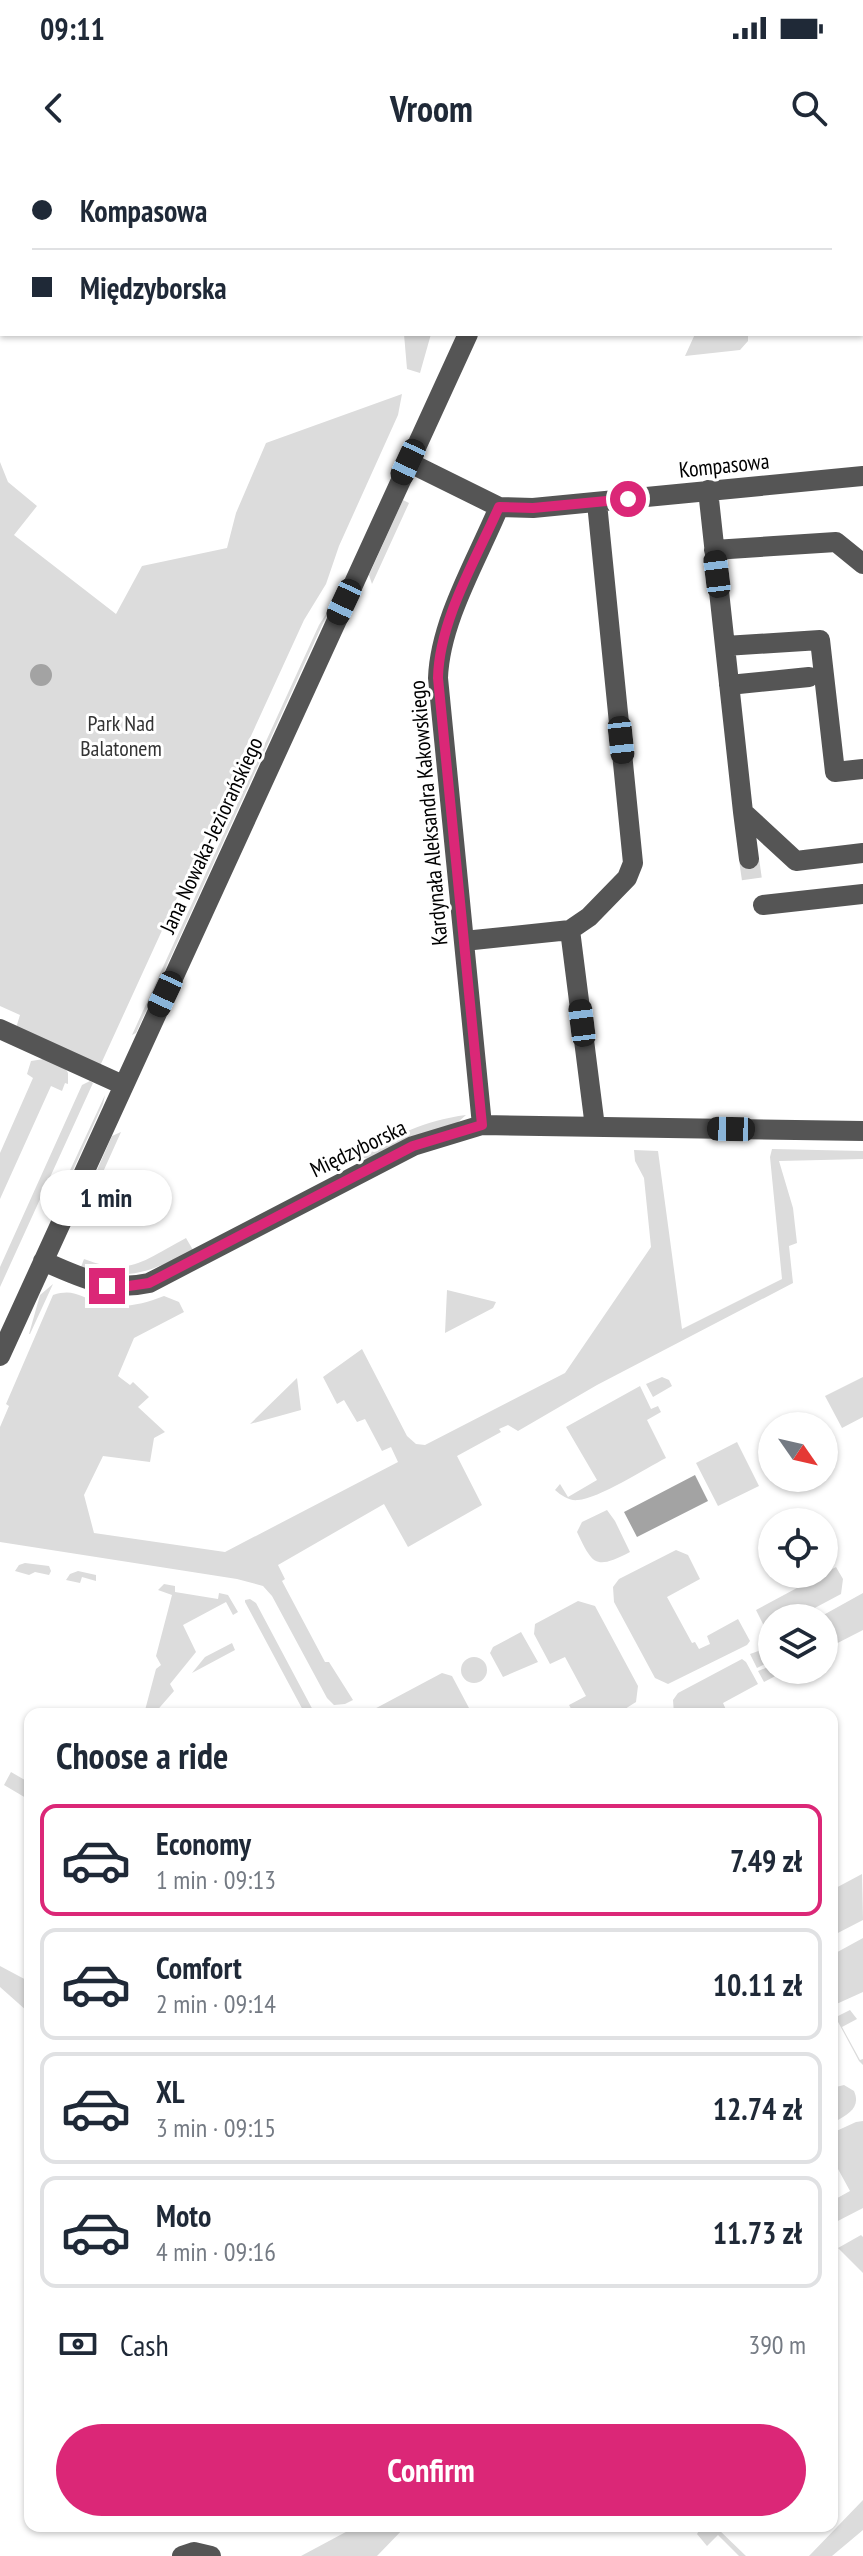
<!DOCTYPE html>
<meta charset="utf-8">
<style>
body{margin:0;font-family:"PT Sans Narrow",sans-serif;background:#f6f6f7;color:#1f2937;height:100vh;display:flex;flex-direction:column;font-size:30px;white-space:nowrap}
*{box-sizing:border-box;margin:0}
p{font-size:26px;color:#747a83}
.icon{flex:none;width:44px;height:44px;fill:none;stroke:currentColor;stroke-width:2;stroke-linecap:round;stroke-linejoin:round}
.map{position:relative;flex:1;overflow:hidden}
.side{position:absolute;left:24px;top:1548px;width:814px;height:824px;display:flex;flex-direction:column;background:#fff;border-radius:16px;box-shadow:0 2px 6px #0004}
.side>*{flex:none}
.banner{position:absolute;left:0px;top:0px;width:864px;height:176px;box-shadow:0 2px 6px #0004;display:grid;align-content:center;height:176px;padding:0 32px;background:#fff}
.needle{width:52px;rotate:124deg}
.tools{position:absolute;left:758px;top:1252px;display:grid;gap:16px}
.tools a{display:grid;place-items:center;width:80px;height:80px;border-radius:50%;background:#fff;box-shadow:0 2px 6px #0004;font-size:40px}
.end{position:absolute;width:36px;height:36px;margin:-18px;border:10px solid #db2777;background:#fff;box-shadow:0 0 0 4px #fff}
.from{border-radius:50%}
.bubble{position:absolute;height:56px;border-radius:28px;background:#fff;box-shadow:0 2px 6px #0004;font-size:26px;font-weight:700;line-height:56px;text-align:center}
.car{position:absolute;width:24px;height:48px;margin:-24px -12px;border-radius:10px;box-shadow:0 0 6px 2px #0007;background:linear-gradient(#222 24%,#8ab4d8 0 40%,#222 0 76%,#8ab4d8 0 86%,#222 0)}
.banner b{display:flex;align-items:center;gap:28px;height:76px;font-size:30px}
.banner b+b{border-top:2px solid #e0e1e3}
.banner i{width:20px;height:20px;background:#1f2937}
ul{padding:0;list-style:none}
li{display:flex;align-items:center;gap:24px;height:112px;margin:0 16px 12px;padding:0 16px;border:4px solid #e0e1e3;border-radius:16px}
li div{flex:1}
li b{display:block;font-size:30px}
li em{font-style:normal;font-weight:700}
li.current{border-color:#db2777}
li>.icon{width:72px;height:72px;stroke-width:1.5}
h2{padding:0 32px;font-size:36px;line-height:96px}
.pay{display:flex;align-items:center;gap:20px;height:88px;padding:0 32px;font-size:30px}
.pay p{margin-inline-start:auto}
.cta{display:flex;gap:16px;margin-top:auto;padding:16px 32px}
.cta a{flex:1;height:92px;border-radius:48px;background:#db2777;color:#fff;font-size:32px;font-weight:700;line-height:92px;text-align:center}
.status{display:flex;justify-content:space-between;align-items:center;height:56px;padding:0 40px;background:#fff;direction:ltr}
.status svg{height:22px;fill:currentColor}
header{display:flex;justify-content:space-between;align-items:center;height:104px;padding:0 32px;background:#fff;font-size:36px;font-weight:700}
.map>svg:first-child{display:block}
</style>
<div class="status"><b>09:11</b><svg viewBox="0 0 49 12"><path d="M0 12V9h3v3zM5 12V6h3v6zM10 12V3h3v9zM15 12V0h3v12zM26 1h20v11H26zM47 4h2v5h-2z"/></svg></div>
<header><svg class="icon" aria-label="back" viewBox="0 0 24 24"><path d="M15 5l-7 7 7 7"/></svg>Vroom<svg class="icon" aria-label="search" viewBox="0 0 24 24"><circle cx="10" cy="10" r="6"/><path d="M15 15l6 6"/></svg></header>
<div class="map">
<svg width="863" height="2396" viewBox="0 0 863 2396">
<rect width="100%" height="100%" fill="#fff"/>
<path fill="#dcdcdc" d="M404,174h27l-11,39 -13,-4z
M695,174h53v7l-8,9 -55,6z
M402,234l-4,21 -59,131 -13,38 -22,36 -204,446 -84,-38 4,-13 -20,-9v-544l8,20 29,24 -23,29 102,79 26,-48 85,-18 9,-35 30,-70z
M403,340l6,3 -37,81 -3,-9z
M330,448l-194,425 -4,2 187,-410z
M44,899l21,9 3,5v11l-3,-1 -3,8 -11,-5 -51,113v-46l33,-75 -6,-4 4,-13z
M90,921l3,2 -93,204v-20l82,-182z
M105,935l-2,9 -48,106 -3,-1z
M466,955l-9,8 -47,15 -43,21 -11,-4c36,-18 70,-35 110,-40z
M121,972l-40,89 -5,-3 36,-82z
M772,989l91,2v8l-84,2 14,47 4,35 -8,3 4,37 -196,102 -79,46 -10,-6 -9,4 2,3 -44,24 25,49 -74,42 -24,-43 -106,61 7,14 -3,2 43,81h4l24,38 -8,4 -11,1 -7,-7 -55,-102 -9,-10 -26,-7 -237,-37v-115l9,-21 -3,-2 47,-109c22,-7 28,3 49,9 21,5 42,0 62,-8l15,6 5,10 -50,26 -16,38 12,9 3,-3 16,15 -11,10 27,25 -11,6 -4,24 -47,-6 -19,39 10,38 131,19 173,-90 -7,-15 -9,4 -17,-32 -8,3 -13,-22 -7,4 -14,-27 39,-28 45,87 9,8 9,1 140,-72 86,-126 -7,-69 -9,-17 -1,-11 24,1 24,178 100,-50 -12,-122z
M186,1078l7,12c-42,21 -64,33 -112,17l3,-8c47,18 60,1 102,-21z
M53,1124l-23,50h-1l11,-39z
M447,1130l49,12 -3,6 -48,25z
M662,1217l7,3 3,6 -19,11 -7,-13z
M863,1217v40l-21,11 -17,-32z
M297,1218l4,32 -51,14z
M640,1226l11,23 7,-3 3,6 -14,8 19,38c-20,10 -68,41 -88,42 -9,1 -16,-4 -23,-10l5,-6 8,13 29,-17 -31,-53z
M737,1282l22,44 -41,20 -22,-43z
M607,1350l8,11 15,31c-35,18 -37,13 -53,-20l5,-10z
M676,1390l12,5 12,24 -33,18 25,46 3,-1 4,7 11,-5 -3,-8 31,-17 12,22 -3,4 -79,39 -13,-6 -41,-76 -1,-15 6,-8z
M25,1403l24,3 2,5 -2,4 -14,-3 -6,3 -14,-4 4,-6z
M836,1407l7,12 -2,15 -45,24h-24v11l-7,-1 -9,-18z
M78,1411l18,4v6l-14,-4 -2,6 -14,-3 4,-6z
M164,1424l11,2v6l43,7 1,-6 9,2 10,17 -5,3 -7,-13 -43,23 13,27 -26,32 4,7 -20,23h-28l1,-4 17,4 12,-45 5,-4 -5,-9 16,-61 -14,-5z
M863,1433v37l-39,20v-32h-6z
M250,1439l6,4 59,111h-10l-60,-112v-2z
M578,1441l17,5 43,80 -2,16 -19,12h-43l-5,-9 17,-9 -21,-39 -15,7 -16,-30 1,-10z
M521,1472l17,30 -35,15 -13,-24 3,-6z
M232,1483l3,7 -43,23 13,-16z
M772,1486v24h15l-23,12 -6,-11 10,-4 -1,-4 -10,5 -7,-14z
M461 1510a13 13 0 1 1 26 0a13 13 0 1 1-26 0Z
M742,1499l4,3 12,22 -35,19 5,11h-54l-1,-14 5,-7z
M442,1513l10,3 17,32 -12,6h-92z
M11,1612l19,11 -4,15 -22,-13z
M862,1714l1,46 -31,16v-46z
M863,1778v54l-31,14v-51z
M0,1806l30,16v28l-3,1 -27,-24z
M850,1850l7,9 -15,8 18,33 3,-1v6l-4,-4 -22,-41 1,-4z
M844,1925l10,6c7,16 -5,23 -18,30l-4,-8v-25z
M863,1961v87l-31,16v-23l18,-10 -18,-33v-25l24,-11z
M861,2075l2,2v36l-25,-25z
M863,2340v30l-31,26h-23z
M357,2366h49l-29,30h-76z
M702,2366l15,2 29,28h-7l-21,-21 -11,11 -10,-12z"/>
<path fill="#a3a3a3" d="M30 515a11 11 0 1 1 22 0a11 11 0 1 1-22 0Z
M695,1315l13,26 -71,36 -13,-25z"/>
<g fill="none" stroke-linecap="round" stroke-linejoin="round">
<path stroke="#d9d9d9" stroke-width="20" stroke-dasharray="20 10" stroke-linecap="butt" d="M749,699l3,21"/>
<path stroke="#555" stroke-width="20" d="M224,2l6,-2
M544,2l1,-2
M0,65h2
M862,117h1
M408,302l91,45 34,1 330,-32
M708,330l35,322 53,49 67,-8
M714,390l122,-8 27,22
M725,486l95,-6 15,132 28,-3
M729,525l80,-8
M743,652l6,47
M763,745l100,-11
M570,770l25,197
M464,781l106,-11 19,-13 38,-39 6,-15 -36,-360
M0,869l123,56
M482,965l-44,-447c2,-57 39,-118 61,-171
M43,1101c36,16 66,31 106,22l264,-137 69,-21 381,6
M0,1196l468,-1022
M182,2396l12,-4 17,4"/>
</g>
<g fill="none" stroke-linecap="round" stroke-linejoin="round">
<path stroke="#db2777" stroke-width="10" d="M107,1126l15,1 27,-4 264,-137 69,-21 -44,-447c1,-57 38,-119 61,-171l34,1 95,-9"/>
</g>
<g text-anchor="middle" stroke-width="6" stroke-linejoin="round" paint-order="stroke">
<g font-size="22" fill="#000" stroke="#fff">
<text transform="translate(724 305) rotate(-6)" y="8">Kompasowa</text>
<text transform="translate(428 653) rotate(-95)" y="8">Kardynała Aleksandra Kakowskiego</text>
<text transform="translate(211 675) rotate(-65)" y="8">Jana Nowaka-Jeziorańskiego</text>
<text transform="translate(358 988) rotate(-26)" y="8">Międzyborska</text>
</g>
<g font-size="22" fill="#333" stroke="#fff">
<text x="121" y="571">Park Nad<tspan x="121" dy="25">Balatonem</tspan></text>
</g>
</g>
</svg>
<div class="tools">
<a><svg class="needle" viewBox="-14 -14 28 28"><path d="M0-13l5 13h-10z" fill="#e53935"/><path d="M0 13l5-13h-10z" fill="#747a83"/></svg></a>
<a><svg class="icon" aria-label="locate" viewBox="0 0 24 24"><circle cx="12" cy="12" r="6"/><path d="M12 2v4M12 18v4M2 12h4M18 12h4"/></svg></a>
<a><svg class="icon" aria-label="layers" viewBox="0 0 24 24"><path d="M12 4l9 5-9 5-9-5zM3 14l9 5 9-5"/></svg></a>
</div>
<i class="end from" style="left:628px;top:339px"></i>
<i class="end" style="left:107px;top:1126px"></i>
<div class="bubble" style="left:40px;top:1010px;width:132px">1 min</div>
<i class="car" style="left:408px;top:302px;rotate:205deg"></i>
<i class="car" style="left:717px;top:414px;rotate:353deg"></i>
<i class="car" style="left:344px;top:442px;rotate:205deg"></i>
<i class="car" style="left:621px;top:580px;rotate:174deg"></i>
<i class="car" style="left:165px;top:834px;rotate:205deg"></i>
<i class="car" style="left:582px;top:863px;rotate:353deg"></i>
<i class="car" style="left:731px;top:969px;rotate:271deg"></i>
<div class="banner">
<b><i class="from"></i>Kompasowa</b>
<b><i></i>Międzyborska</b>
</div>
<section class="side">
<h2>Choose a ride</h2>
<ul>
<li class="current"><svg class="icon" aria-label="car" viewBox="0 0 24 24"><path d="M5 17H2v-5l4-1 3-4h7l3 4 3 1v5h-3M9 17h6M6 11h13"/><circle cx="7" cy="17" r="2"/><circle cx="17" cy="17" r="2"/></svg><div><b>Economy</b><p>1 min · 09:13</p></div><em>7.49 zł</em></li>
<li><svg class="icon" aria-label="car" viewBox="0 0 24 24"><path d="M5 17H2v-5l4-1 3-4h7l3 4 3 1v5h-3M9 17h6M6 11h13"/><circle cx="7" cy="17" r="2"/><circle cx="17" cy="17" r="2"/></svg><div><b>Comfort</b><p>2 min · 09:14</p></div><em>10.11 zł</em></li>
<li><svg class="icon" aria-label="car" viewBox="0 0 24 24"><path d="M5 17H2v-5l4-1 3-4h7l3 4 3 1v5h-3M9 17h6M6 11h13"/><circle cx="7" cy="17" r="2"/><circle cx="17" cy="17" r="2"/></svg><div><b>XL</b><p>3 min · 09:15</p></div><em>12.74 zł</em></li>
<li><svg class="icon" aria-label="car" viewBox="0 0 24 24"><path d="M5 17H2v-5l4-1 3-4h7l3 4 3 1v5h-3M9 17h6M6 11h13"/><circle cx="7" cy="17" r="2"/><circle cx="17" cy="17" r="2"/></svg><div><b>Moto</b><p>4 min · 09:16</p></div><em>11.73 zł</em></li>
</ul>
<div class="pay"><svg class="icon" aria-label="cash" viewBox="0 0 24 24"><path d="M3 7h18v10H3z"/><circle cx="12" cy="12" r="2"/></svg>Cash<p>390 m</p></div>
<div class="cta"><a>Confirm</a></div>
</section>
</div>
